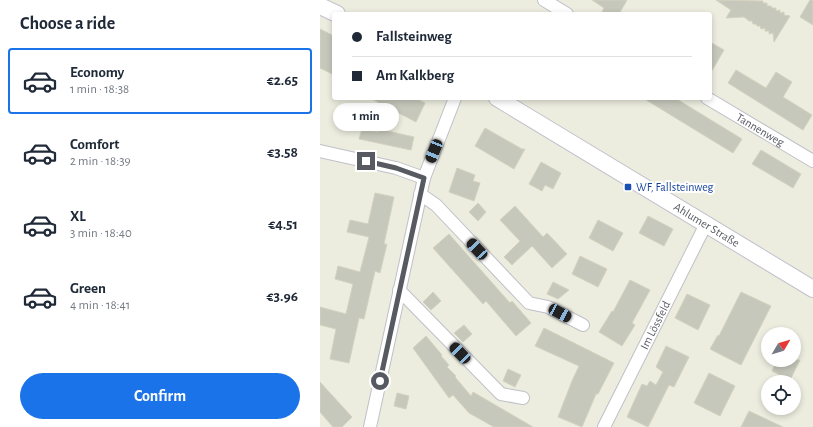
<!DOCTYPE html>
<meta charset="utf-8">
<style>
body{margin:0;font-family:"Alegreya Sans",sans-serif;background:#f2f2f3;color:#1f2937;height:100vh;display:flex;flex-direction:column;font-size:15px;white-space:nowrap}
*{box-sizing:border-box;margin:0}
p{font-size:13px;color:#747a83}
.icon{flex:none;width:22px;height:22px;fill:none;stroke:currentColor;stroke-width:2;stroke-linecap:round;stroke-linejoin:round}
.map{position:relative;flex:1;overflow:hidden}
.details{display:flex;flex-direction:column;background:#fff;width:320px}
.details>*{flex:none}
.top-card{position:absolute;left:12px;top:12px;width:380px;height:88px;border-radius:4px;box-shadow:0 2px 6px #0003;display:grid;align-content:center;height:88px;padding:0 20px;background:#fff}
.needle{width:26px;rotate:52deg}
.tools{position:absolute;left:441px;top:327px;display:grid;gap:8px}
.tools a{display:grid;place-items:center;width:40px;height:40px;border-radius:50%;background:#fff;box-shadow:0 2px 6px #0003;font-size:20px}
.end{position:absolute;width:18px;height:18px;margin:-9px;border:5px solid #585a62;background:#fff;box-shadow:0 0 0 2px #fff}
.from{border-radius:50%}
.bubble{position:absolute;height:28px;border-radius:14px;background:#fff;box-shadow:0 2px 6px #0003;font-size:13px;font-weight:700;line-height:28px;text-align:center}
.car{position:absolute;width:12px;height:24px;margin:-12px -6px;border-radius:5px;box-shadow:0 0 3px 1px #0007;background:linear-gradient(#222 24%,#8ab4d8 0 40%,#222 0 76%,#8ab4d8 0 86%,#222 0)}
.top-card b{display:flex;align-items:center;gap:14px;height:38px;font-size:15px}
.top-card b+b{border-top:1px solid #e0e1e3}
.top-card i{width:10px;height:10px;background:#1f2937}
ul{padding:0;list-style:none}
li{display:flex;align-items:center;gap:12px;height:66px;margin:0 8px 6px;padding:0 12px;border:2px solid transparent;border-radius:4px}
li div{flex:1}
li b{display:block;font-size:15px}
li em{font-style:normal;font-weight:700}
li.on{border-color:#1a73e8}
li>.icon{width:36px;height:36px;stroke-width:1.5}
h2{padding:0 20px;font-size:18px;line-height:48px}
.button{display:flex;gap:8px;margin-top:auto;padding:8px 20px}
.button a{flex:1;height:46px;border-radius:24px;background:#1a73e8;color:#fff;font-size:16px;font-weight:700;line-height:46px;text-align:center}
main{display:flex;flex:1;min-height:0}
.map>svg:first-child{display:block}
</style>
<main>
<section class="details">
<h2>Choose a ride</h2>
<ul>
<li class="on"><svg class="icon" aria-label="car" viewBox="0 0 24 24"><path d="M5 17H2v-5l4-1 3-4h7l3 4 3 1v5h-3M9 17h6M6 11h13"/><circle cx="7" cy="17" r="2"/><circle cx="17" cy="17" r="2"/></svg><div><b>Economy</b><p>1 min · 18:38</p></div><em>€2.65</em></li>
<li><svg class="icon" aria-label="car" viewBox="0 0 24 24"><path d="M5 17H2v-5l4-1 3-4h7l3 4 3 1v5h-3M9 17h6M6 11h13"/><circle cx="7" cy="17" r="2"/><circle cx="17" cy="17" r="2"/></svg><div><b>Comfort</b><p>2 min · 18:39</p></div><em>€3.58</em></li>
<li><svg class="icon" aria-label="car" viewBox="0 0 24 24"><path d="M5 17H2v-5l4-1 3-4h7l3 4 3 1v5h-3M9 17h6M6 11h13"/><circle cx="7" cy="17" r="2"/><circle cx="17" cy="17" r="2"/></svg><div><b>XL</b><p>3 min · 18:40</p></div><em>€4.51</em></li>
<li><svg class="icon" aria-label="car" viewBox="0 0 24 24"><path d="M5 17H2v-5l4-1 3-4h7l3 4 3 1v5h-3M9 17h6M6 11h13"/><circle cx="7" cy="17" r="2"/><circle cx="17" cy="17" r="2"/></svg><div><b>Green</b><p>4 min · 18:41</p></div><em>€3.96</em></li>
</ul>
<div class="button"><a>Confirm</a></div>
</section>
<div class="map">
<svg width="493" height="427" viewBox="0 0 493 427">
<rect width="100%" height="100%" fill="#eceddf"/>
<path fill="#c7c8bc" stroke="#d2d2bd" d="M272,0h35l-8,14h-18l3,-6z
M396,0l47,1v2h4v3h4l1,2h4v3l4,-1v3l4,-1v3l6,1 -16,26 -1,-9 -4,1v-3h-4v-3l-4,1 -1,-3h-3l-1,-2h-3l-1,-3h-3l-5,-4 -18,1 5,-8z
M490,0h3v25l-13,-8z
M0,29l14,7v39l-14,-7z
M390,42l14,8 -14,24z
M416,70l30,18 10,-16 16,10 -9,15 29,18 -9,15 -75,-47z
M50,98h45l10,5 -9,19z
M323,98h32l67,41 -9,14z
M165,128l37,21h3l-11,20 -39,-23z
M42,129l16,3 1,-3 35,8 -3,13 -52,-11z
M441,150l40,24 -8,14 -41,-24z
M221,162l20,11 -8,16 -8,-4 -3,6 -13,-7z
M137,168l18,7 -2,6 7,2 -6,18 -25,-9z
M55,193l19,4 -10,47h3l-7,29 -5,-2 -11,48 -5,-1 -10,45 -19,-4 6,-30 -16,-4v-18l26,7 7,-30 -18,-5 3,-13 22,6 9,-35 -22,-5 3,-12 18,4z
M158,203l8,9 -8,9 -9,-9z
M195,206l28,31 4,-4 20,21 -15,14 -20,-22 -20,19 -8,-8 16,-16 -20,-21z
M328,216l25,13 -9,17 -25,-13z
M278,220l25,13 -10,18 -24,-13z
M129,234l61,69 2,-2 19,22 -15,13 -30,-35 -3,3 -50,-56z
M260,256l27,13 -9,18 -26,-13z
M310,280l20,10 -18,33 3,2 -13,21 -23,-14 13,-21 1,1z
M233,282l16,8 -11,9 -11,-5z
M113,292l8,9 -10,9 -8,-8z
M421,292l30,14 -30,59 -31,-16 8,-14 1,1z
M367,294l23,11 -12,25 -23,-12z
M144,325l8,9 -9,8 -9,-9z
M224,328l70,35 -16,31h-2l-14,33 -24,-10 14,-36 7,-15 -44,-20z
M106,336l16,19 -1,1 8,9 -2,2 9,9 -1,1 16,19 2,-4 60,35h-39l-25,-14 -16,-18 -4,3 -36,-50z
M346,346l23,11 -15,30 -5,-2 -21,42 -21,-10 15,-33 5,2 3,-5 6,4 7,-13 -7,-5z
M457,360h23l-10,20 -18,-9z
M188,369l13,6 -6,12 -12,-6z
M389,373l26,13 -15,30 -26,-13z
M0,382l32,35 -10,10h-9l-13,-15z
M77,393l12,3 -3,13 -12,-3z
M429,411l34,16h-42z"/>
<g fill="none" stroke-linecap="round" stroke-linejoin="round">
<defs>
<g id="minor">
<path d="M224,0l23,14"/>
<path id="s1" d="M387,98l106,63"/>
<path d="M0,151l76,17 28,10"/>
<path d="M100,194l16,11 93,98 19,4 35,18"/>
<path d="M79,290l102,104 22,4"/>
<path d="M50,427l54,-249 31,-80"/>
<path id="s2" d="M284,427l102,-203"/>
</g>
<g id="secondary">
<path d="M0,6l17,8"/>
<path id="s3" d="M177,98l316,191"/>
</g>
</defs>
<use href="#minor" stroke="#bfc0c8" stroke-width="14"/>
<use href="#secondary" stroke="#c1c2cc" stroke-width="18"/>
<use href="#minor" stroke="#fff" stroke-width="12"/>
<use href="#secondary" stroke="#fff" stroke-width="16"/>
</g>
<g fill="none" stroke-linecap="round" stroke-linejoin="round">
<path stroke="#585a62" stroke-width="5" d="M46,161l30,7 28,10 -44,203"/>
</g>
<rect fill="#1a4fb4" stroke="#fff" stroke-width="1.5" x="304" y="183" width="8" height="8" rx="2"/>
<g text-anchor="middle" stroke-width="4" stroke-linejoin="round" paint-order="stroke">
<g font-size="12" fill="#585a62" stroke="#fff">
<text dy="4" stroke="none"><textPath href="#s1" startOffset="62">Tannenweg</textPath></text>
<text dy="4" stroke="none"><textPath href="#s3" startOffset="245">Ahlumer Straße</textPath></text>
<text dy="4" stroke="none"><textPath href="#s2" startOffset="114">Im Lössfeld</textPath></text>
</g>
<g font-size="12" fill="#164399" stroke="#fff" text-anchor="start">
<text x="316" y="191">WF, Fallsteinweg</text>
</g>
</g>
</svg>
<div class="tools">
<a><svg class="needle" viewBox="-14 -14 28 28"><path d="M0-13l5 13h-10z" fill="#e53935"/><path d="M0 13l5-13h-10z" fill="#747a83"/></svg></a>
<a><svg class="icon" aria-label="locate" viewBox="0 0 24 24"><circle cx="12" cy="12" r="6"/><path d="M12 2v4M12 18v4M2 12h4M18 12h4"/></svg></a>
</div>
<i class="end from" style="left:60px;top:381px"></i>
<i class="end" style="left:46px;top:161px"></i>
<div class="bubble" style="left:13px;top:103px;width:66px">1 min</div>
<i class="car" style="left:114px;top:151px;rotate:202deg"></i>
<i class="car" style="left:157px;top:249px;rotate:317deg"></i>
<i class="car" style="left:240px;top:313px;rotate:118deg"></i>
<i class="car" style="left:140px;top:353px;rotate:316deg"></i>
<div class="top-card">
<b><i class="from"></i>Fallsteinweg</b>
<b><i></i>Am Kalkberg</b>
</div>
</div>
</main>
